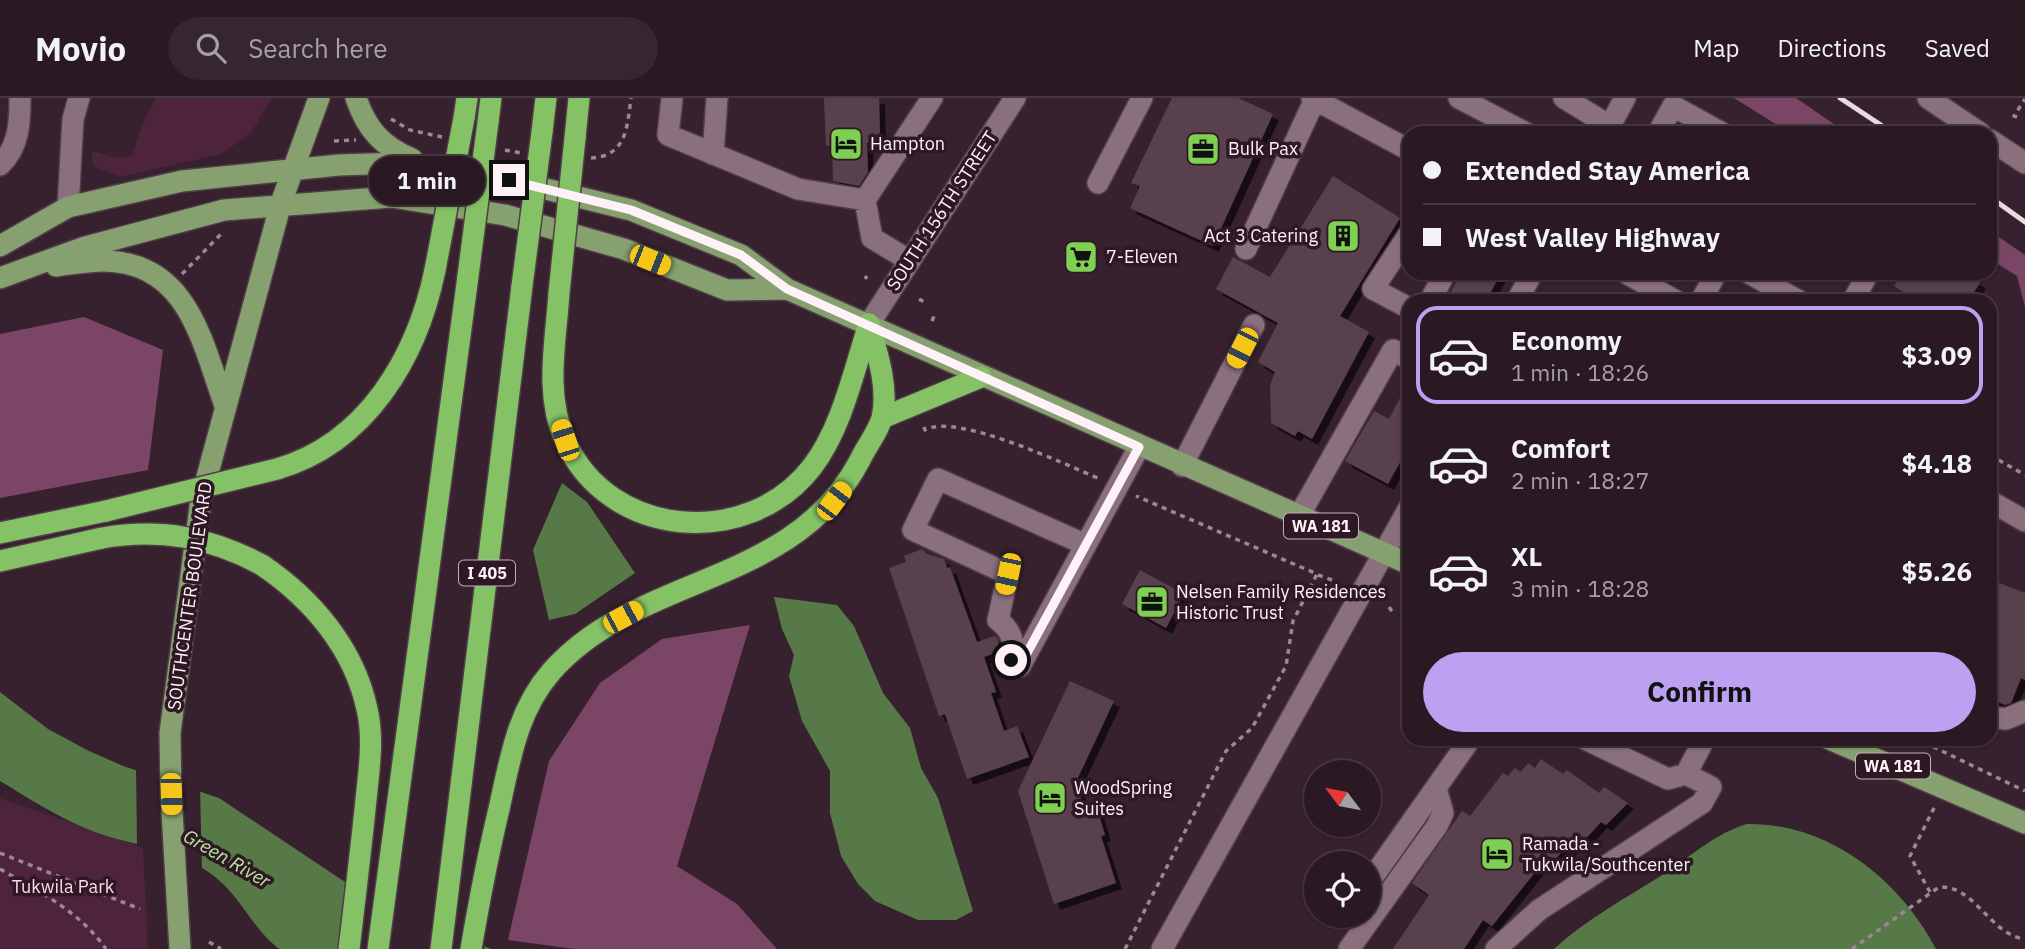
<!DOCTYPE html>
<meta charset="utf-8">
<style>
body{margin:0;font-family:"IBM Plex Sans",sans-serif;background:#36262f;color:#f1f3f6;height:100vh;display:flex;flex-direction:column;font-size:26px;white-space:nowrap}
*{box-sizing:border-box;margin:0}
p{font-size:23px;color:#a5a0a5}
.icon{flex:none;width:38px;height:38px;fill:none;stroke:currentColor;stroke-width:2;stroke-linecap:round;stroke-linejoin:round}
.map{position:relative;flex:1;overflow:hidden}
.drawer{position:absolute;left:1402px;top:196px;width:595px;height:452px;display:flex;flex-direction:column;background:#2a1922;border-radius:21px;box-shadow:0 2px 5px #0004,0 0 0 2px #463840}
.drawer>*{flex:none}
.guide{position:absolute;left:1402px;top:28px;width:595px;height:154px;border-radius:21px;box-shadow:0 2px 5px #0004,0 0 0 2px #463840;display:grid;align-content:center;height:154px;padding:0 21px;background:#2a1922}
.needle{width:46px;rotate:302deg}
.fabs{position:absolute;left:1304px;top:662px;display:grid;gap:14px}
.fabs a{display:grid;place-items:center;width:77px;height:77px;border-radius:50%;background:#2a1922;box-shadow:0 2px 5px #0004,0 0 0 2px #463840;font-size:35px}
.end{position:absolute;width:32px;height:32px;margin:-16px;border:9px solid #fef1f8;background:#111;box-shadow:0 0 0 4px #111}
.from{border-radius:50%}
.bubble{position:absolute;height:49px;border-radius:24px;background:#2a1922;box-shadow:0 2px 5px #0004,0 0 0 2px #463840;font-size:23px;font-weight:700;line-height:49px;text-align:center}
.car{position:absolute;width:21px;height:42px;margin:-21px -10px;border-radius:9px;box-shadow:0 0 5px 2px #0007;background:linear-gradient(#f5c518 24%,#345 0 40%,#f5c518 0 76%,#345 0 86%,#f5c518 0)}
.guide b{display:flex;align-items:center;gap:24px;height:66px;font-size:26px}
.guide b+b{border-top:2px solid #463840}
.guide i{width:18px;height:18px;background:#f1f3f6}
ul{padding:12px 0 0;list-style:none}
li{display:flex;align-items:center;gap:21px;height:98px;margin:0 14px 10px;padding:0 7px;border:4px solid transparent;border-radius:21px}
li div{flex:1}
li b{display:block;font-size:26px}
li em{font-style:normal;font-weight:700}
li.selected{border-color:#bca0f2}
li>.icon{width:63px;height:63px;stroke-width:1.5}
.button{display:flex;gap:14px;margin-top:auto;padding:14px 21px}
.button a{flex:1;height:80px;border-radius:42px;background:#bca0f2;color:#111;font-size:28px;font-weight:700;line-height:80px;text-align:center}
header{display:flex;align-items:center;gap:42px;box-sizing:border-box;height:98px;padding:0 35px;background:#2a1922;border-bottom:2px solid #463840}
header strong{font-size:33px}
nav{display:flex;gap:38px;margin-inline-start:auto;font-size:24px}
.search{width:490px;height:63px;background:#36262f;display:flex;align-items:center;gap:18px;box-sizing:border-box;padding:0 24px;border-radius:38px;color:#a5a0a5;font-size:26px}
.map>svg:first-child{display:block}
</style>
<header>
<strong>Movio</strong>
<div class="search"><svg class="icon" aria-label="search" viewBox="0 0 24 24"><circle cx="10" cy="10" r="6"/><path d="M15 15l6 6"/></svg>Search here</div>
<nav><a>Map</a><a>Directions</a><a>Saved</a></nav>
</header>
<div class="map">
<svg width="2025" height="851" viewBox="0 0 2025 851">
<defs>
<filter id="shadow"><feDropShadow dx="6" dy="6" stdDeviation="0" flood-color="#0009"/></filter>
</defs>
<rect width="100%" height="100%" fill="#38212e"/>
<path fill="#4e243d" d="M156,0h116l-22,36 -29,20 -101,23 -27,-11 -1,-15 24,7 16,-2 10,-31z
M0,700l143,50 5,101h-148z"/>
<path fill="#7b4665" d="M1734,0h62l51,35h-57z
M1990,133l35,24v52l-8,-31 -27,-17z
M84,219l79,33 -15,120 -148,28v-164z
M750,527l-73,241 60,38 40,45h-203l-66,-9 41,-179 51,-78 62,-44z"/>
<path fill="#577947" d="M562,385l25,19 48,71 -60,41 -26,6 -16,-70z
M774,499l63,8 17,21 29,67 27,35 11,40 17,30 35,113 -17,9h-38l-43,-19 -17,-17 -17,-28 -11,-43v-42l-28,-50 -13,-45 5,-21 -12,-26z
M0,594l48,37 39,21 36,16 96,32 159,106 113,45h-212c-31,-24 -39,-59 -77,-81 -39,-22 -68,-22 -107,-36 -33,-12 -65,-33 -95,-51z
M1747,726c82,-1 152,55 189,125h-382c34,-31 72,-51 110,-75 27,-18 52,-41 83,-50z"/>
<path fill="#38212e" d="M136,668l64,20 2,86 -41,-21 -24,-5z
M346,781l34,22 55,25 50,17 -1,6h-145z"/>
<path fill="#59404e" filter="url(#shadow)" d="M824,0h55l1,38h-7v6l-6,1 1,29 -9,14 -26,-5 -1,-36 -6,1z
M1172,0h66l35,16 -60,132 -83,-38 10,-22 -9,-3z
M1333,78l67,42 -60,98 29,16 -57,107 -14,-8 -3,5 -24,-13 -1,-37 5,-14 -17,-10 20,-39 -62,-34 17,-32 37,20z
M1461,175h40l-15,28h-40z
M1903,175h63l14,10 -12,18h-52l-22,-15z
M1409,283v65l-21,38 -43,-23 29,-50 15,8z
M922,451l5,5 17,5 3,9 3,-1 27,75 18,-6 3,3 2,12 -16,6 12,35 -5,1 13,38 13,-5 12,31 -62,22 -22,-65 -6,2 -50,-148 17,-6 -2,-6z
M1140,472l44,24 -18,34 -44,-24z
M1990,484l6,2 1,-2 28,11v87l-4,-2 -10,25 -6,2 -15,-7v-12l9,-22 -9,-4z
M1070,583l44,20 -38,81 8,26 12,-3 9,30 -4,1 15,47 -62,21 -36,-113z
M1541,661l22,15 4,-4 32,23 5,-6 24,16 -22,22 -5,-3 -20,22 -5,-3 -8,12 -5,-3 -8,10 -7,-4 -56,70 -9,-6 -19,29h-71l36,-54 -17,-12 50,-72 8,5 33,-43 5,3 7,-8 6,4 7,-9 7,5z"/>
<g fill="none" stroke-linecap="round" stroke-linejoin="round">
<defs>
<path id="minor" d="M672,0l-4,37 130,54 67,11
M1312,0l97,52
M1459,0l67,35
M1564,0l46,28
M1928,0l52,35
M1606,35l19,-35
M1658,35l15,-27 49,27
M1990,42l35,23
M713,56l4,-56
M0,67c19,-18 20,-42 20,-67
M1098,85l44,-85
M68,109l5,-88 6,-21
M1409,136l-36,55 36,19
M1246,151l69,-150
M910,163l-38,-23 -7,-38 67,-102
M1626,175l50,28
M1749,175l50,28
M1430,203l15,-28
M1517,203l15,-28
M1701,203l15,-28
M1853,203l15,-28
M869,226l146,-226
M1182,368l72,-141
M1990,403l35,20
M1299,418l94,-166 16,9
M1084,446l-146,-65 -25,51 95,44 -10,46c14,11 18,23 13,40l9,6 119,-219
M1990,619l16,2 19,-8
M1583,640l85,41 18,-5 19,-36
M1368,786l103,-146
M1162,851l247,-441
M1349,851l88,-123 6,-13 -7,-25
M1496,851l43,-39 163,-107 9,-16 -25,-13"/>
<path id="major" d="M356,0c11,32 26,48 56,61
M0,148l68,-39 114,-26 157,-16 62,-2 108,17 122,30 110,45 46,34 622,275
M56,168c15,-2 32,-5 48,-5 84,1 98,81 121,145
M0,180l82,-30 142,-38 167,-13 114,18 119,34 103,41 60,-1
M1827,640l198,85
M171,696l-1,-61 31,-234 80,-296 38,-105"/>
<path id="highway" d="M464,20l3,-20
M488,24l3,-24
M542,34l4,-34
M575,40l4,-40
M559,195c-3,48 -15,101 6,147 43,99 183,110 247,27 30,-39 42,-97 57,-143
M882,320l99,-41
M277,371c90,-26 140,-112 158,-199
M0,435l106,-22
M0,463l102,-23
M262,467c50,34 92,83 105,144 7,29 2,61 -1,91 -5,49 -11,99 -17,149
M378,851l90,-673
M441,851l81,-663
M471,851c8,-47 17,-94 28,-140 11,-49 18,-98 52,-137 88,-100 242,-84 309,-212 6,-13 18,-28 22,-42 7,-30 -5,-66 -13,-94"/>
</defs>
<use href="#minor" stroke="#503d48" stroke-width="24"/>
<use href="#major" stroke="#503d48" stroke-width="24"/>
<use href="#highway" stroke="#503d48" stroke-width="24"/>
<path stroke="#9a8892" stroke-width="3.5" stroke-dasharray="5 5" stroke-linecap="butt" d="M2017,19l-3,-1 11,-17
M391,21l19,11 32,7
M334,43l22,-1
M505,52l16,3
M591,60c36,-2 36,-31 40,-60
M182,176l41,-42
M865,178l2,3
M919,201l5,3
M932,223l2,-5
M924,329l1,3c31,-18 141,35 175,49
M1990,357l35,20
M1318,477l14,5
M1389,509l2,3v-4
M1915,640l110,53
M0,755l140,56
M0,771c40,23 79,42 106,80
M1930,794l-20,-36 25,-50
M209,844l12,7
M1125,851l101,-198 26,-23 34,-62 7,-45 24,-47 -181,-78
M1852,851l87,-62c36,-2 51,48 86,52"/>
<use href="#minor" stroke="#8a6f7d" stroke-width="21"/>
<use href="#major" stroke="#86a16f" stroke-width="21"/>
<use href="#highway" stroke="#84c265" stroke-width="21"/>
<path stroke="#e8dae1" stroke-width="5" d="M1840,0l53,35
M1990,99l35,25"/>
<defs>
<path id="major-bridge" d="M171,696l9,155"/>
<path id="highway-bridge" d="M435,172l29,-152
M468,178l20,-154
M522,188l20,-154
M559,195l16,-155
M106,413l171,-42
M102,440c58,-10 108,-1 160,27"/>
</defs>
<use href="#major-bridge" stroke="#503d48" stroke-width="24" stroke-linecap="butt"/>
<use href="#highway-bridge" stroke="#503d48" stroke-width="24" stroke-linecap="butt"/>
<use href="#major-bridge" stroke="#86a16f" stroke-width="21"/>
<use href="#highway-bridge" stroke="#84c265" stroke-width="21"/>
</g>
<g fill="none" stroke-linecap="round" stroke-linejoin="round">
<path stroke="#fef1f8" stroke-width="9" d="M509,82l122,30 110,45 46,34 352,158 -119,219 -9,-6"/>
</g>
<defs>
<symbol id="hotel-square" viewBox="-11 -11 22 22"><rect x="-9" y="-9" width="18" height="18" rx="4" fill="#7fd052" stroke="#2e1824"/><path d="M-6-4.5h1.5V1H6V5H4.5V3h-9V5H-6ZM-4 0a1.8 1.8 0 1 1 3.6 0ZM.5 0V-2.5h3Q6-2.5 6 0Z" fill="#111"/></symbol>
<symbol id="office-square" viewBox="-11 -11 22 22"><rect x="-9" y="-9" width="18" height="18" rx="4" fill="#7fd052" stroke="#2e1824"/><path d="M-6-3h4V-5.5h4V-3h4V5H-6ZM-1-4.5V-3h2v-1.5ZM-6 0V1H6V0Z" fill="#111"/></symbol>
<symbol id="building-square" viewBox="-11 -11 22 22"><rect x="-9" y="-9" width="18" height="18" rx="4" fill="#7fd052" stroke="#2e1824"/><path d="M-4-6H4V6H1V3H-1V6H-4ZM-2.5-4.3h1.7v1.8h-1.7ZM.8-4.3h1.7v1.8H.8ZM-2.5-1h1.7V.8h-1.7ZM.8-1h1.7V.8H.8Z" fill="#111"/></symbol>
<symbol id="supermarket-square" viewBox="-11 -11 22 22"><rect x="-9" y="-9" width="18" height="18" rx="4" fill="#7fd052" stroke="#2e1824"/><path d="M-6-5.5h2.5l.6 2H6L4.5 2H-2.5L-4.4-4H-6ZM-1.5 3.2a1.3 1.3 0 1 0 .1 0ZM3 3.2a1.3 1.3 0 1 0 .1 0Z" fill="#111"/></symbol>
</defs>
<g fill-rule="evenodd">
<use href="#hotel-square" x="827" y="27" width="38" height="38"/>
<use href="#office-square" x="1184" y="32" width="38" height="38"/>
<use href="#building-square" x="1324" y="119" width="38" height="38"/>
<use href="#supermarket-square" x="1062" y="140" width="38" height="38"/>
<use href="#office-square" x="1133" y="485" width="38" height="38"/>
<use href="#hotel-square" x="1031" y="681" width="38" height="38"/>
<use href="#hotel-square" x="1478" y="737" width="38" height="38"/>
</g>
<g text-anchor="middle" stroke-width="7" stroke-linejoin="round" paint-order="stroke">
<g fill="#2e1824" stroke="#c0b0b8" stroke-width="2">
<rect x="1284" y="415.5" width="74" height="25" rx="5"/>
<rect x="459" y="462.5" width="56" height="25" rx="5"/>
<rect x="1856" y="655.5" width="74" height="25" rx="5"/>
</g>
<g font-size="16" font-weight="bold" fill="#fef1f8">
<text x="1321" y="434">WA 181</text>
<text x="487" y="481">I 405</text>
<text x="1893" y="674">WA 181</text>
</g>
<g font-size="18" fill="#fef1f8" stroke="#2e1824" text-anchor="start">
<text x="870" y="52">Hampton</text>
<text x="1228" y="57">Bulk Pax</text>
<text x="1318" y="144" text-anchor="end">Act 3 Catering</text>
<text x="1106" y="165">7-Eleven</text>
<text x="1176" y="500">Nelsen Family Residences<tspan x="1176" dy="21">Historic Trust</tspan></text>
<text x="1074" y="696">WoodSpring<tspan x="1074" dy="21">Suites</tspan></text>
<text x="1522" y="752">Ramada -<tspan x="1522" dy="21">Tukwila/Southcenter</tspan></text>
</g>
<g font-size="18" fill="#fef1f8" stroke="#2e1824">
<text transform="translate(942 113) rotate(-57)" y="6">SOUTH 156TH STREET</text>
<text transform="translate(190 498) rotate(-82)" y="6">SOUTHCENTER BOULEVARD</text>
</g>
<g font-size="18" fill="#fbd8eb" stroke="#2e1824">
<text x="63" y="795">Tukwila Park</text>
</g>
<g font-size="19" font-style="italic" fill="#b4e79c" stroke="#2e1824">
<text transform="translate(227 760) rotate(30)" y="7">Green River</text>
</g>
</g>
</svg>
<div class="fabs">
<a><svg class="needle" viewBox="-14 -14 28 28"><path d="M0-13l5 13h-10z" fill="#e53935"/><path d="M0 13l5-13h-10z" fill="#a5a0a5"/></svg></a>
<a><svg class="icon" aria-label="locate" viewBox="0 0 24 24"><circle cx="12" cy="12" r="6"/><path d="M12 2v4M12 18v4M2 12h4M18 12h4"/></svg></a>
</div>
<i class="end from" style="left:1011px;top:562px"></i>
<i class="end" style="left:509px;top:82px"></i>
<div class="bubble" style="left:369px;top:58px;width:116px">1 min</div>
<i class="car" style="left:650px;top:162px;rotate:112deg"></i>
<i class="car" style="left:1242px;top:250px;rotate:207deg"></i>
<i class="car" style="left:565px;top:342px;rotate:342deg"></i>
<i class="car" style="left:834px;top:403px;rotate:37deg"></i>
<i class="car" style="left:1008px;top:476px;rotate:192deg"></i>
<i class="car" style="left:623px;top:519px;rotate:62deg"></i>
<i class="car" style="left:171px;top:696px;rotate:178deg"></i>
<div class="guide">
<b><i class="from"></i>Extended Stay America</b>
<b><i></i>West Valley Highway</b>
</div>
<section class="drawer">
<ul>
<li class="selected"><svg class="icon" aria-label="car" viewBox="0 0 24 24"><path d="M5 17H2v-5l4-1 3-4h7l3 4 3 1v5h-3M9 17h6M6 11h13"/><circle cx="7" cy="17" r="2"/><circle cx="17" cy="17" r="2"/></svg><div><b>Economy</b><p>1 min · 18:26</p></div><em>$3.09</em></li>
<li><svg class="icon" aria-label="car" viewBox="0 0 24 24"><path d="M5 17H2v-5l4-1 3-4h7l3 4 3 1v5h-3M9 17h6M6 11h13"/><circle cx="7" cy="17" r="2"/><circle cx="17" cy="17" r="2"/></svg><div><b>Comfort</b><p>2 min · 18:27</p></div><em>$4.18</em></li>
<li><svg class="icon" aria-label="car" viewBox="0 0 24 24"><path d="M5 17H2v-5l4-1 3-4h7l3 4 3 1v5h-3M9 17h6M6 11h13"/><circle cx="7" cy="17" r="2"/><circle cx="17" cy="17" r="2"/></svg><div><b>XL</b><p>3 min · 18:28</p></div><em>$5.26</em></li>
</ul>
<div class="button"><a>Confirm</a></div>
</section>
</div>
